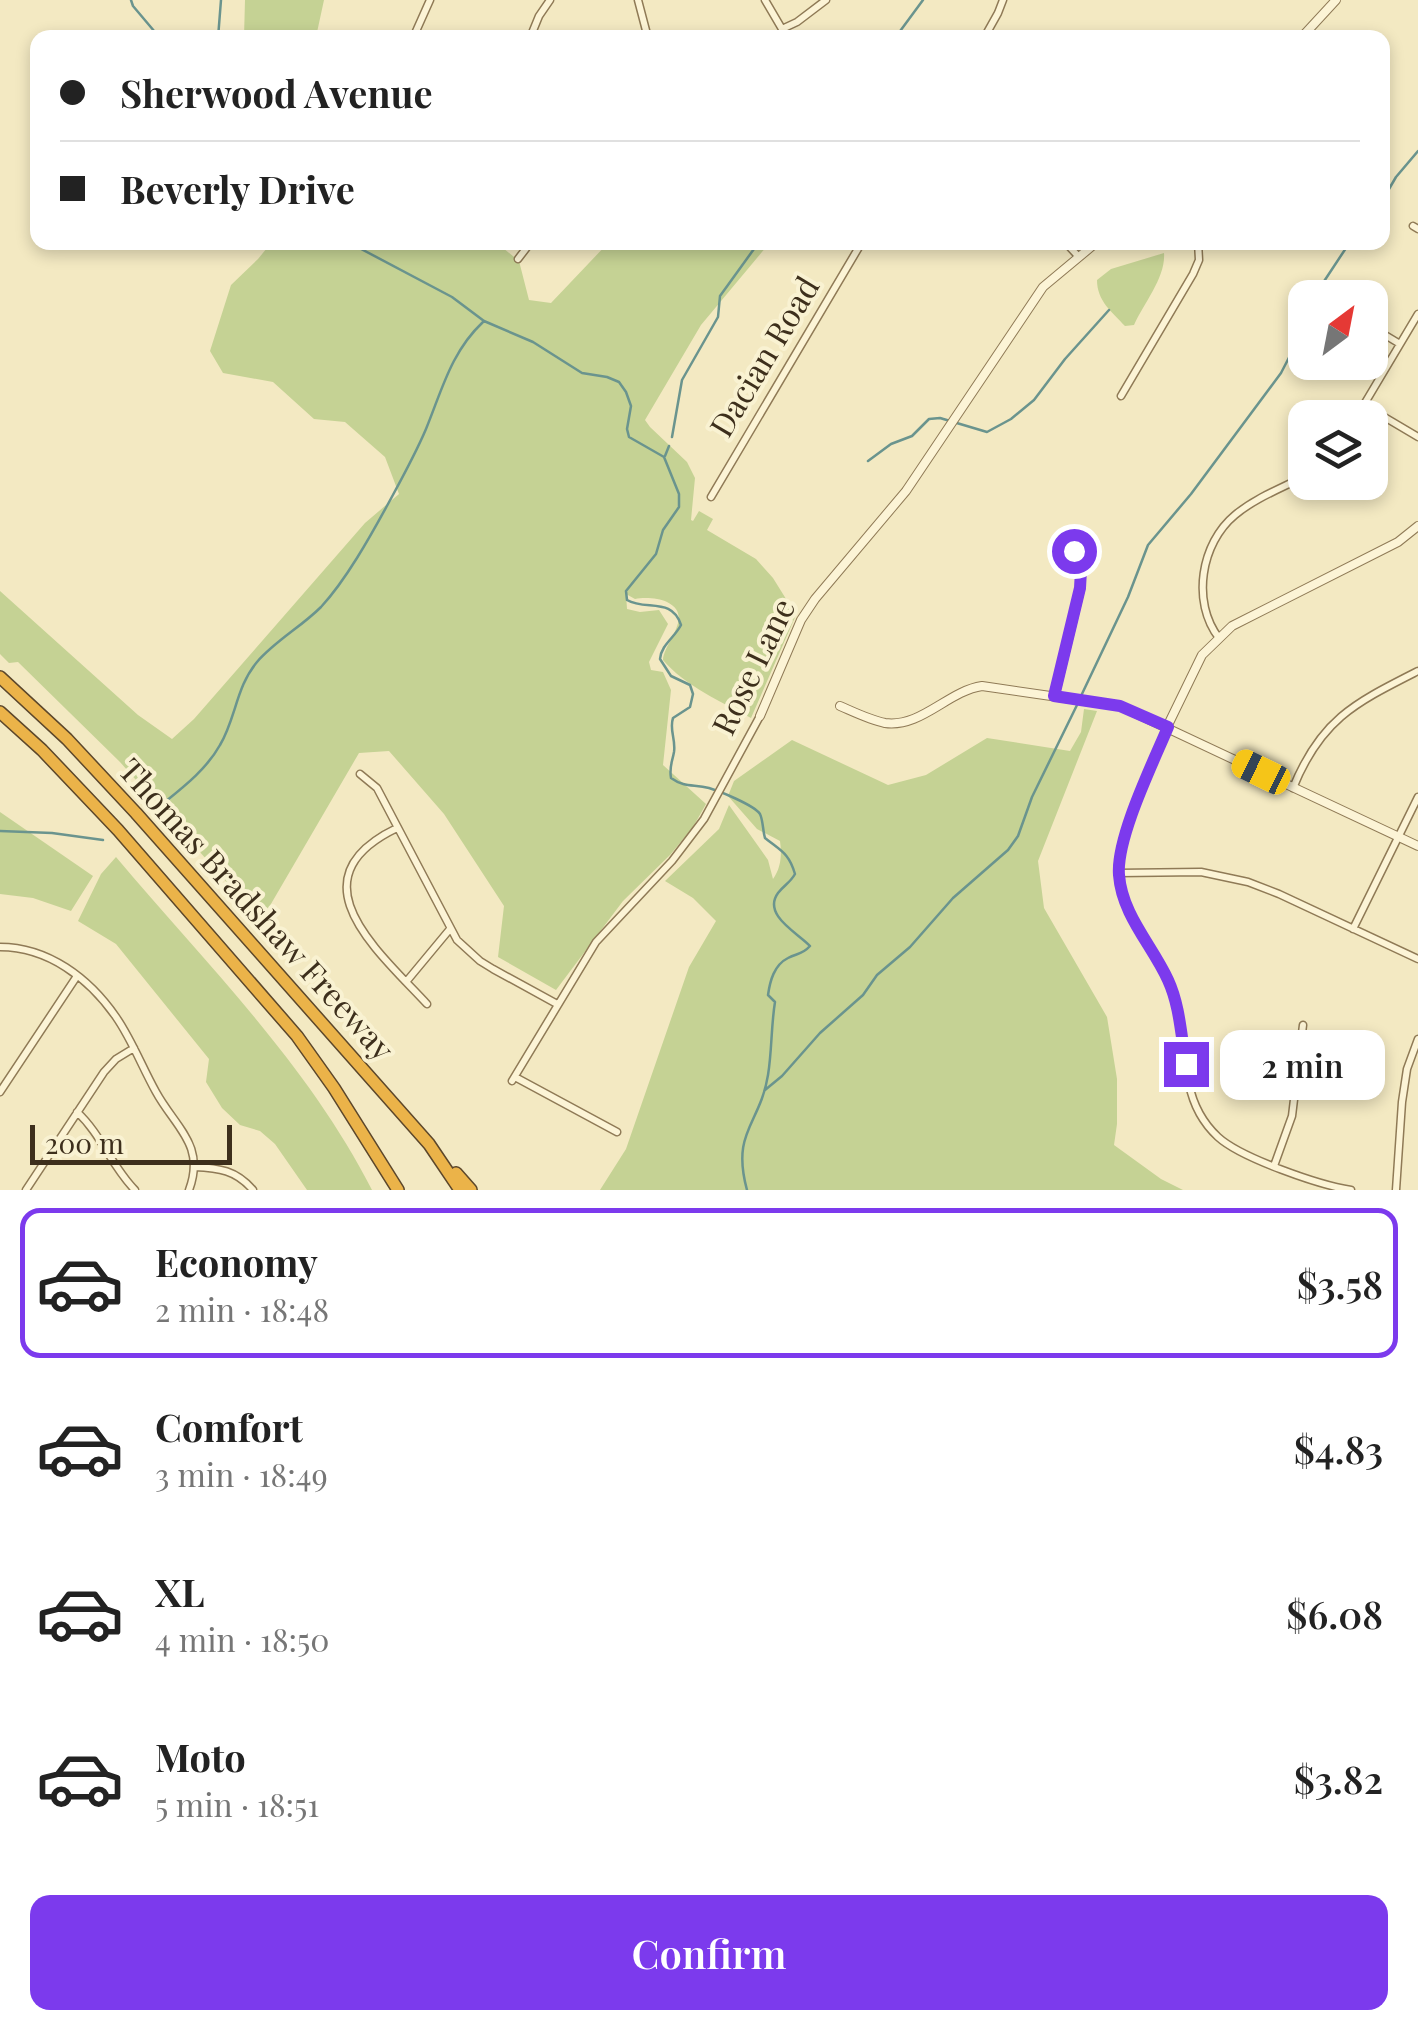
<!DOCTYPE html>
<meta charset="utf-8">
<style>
body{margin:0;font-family:"Playfair Display",serif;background:#f6f6f6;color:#222;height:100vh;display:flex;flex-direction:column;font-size:38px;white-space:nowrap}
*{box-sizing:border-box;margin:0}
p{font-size:32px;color:#767676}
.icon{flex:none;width:55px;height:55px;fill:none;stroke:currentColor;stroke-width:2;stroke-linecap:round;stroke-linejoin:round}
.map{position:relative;height:1190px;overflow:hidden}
.details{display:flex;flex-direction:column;background:#fff;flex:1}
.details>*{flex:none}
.banner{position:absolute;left:30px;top:30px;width:1360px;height:220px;border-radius:20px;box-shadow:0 5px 15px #0003;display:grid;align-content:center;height:220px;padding:0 30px;background:#fff}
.needle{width:65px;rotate:32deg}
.fabs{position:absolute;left:1288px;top:280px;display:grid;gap:20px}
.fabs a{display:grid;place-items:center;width:100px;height:100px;border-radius:20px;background:#fff;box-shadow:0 5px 15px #0003;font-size:50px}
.scale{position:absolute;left:30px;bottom:25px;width:202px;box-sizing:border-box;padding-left:10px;border:5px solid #3d2f1c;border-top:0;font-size:28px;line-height:35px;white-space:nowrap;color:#3d2f1c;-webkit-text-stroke:8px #f9f2d2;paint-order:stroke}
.end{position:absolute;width:45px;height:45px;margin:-22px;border:12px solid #7c3aed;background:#fff;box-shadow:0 0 0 5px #fff}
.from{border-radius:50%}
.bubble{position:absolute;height:70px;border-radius:20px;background:#fff;box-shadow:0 5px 15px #0003;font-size:32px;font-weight:600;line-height:70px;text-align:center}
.car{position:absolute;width:30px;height:60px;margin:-30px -15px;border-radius:12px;box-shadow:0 0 8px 2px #0007;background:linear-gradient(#f5c518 24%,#345 0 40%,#f5c518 0 76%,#345 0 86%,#f5c518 0)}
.banner b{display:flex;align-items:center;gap:35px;height:95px;font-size:38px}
.banner b+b{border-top:2px solid #e0e0e0}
.banner i{width:25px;height:25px;background:#222}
ul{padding:18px 0 0;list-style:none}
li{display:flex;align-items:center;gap:30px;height:150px;margin:0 20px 15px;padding:0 10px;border:5px solid transparent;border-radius:20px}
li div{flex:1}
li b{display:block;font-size:38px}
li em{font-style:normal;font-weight:600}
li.active{border-color:#7c3aed}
li>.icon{width:90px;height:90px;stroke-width:1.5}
.action{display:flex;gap:20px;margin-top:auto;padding:20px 30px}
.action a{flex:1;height:115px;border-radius:20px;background:#7c3aed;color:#fff;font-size:40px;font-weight:600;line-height:115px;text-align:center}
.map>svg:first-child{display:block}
</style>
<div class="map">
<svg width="1418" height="1190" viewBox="0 0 1418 1190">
<rect width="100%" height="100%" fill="#f3e9c2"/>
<path fill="#c5d294" d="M245,0h79l-8,37h-72z
M762,242l5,4 -66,79 -56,95 5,7 37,35 8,16 -4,42 2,1 6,-10 14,8 -6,11 49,29 17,19 23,37 -45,103c-29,-16 -66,-32 -88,-58 1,-18 32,-44 4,-58 -8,-4 -23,-5 -32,-3l-9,-5 1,15 13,3 19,-2 9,14 -19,38 2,8 12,2 8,18 -8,75 43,39 -13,23 -23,28 -47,46 -67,89 -58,-33 6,-51 -60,-92 -55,-63 -30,2 -98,168 -141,-159 -102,-100 -9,1 -9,-9v-63l138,124 34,24 22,-20 171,-196 34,-29 -14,-37 -40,-35 -31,-3 -41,-37 -50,-9 -13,-22 21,-66 27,-26 13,-16h226l22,18 10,39 22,3 57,-60z
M1164,253c2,24 -20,50 -30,72l-9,1c-13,-14 -28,-25 -28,-46l14,-11z
M1084,709l13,2 -59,150 6,47 63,109 10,62v45l-3,21 47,34 22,11h-583l26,-41 63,-182 27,-46 -23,-23 -28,-17 54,-52 10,-24 39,55 5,19c8,-11 9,-24 7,-38l-23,-12 -29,-33 6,-15 58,-41 96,45 38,-10 61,-37 83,13 11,-19z
M0,812l93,64 -22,35 -38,-13 -33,-4z
M116,857c90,107 192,207 256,333h-65l-32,-46 -15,-13 -20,-6 -18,-17 -16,-26 3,-23 -93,-115 -38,-23 23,-47z"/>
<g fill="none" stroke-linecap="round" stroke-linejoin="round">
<path stroke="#6a948e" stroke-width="2.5" d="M131,0l2,6 27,32
M218,38l3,-38
M895,38l28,-38
M1382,201l14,-24 22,-26
M348,242l104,55 32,24 49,21 49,31 25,4 12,5 7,10 5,14 -4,23 2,8 35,20 15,37v13l-16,23 -7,24 -30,37 1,9c19,11 45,-3 54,25 -6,12 -20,20 -21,34l11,17 19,9 3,9 -3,13 -17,11c-4,12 3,21 1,34 -2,11 -5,15 -3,26 14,10 22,6 38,10 10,3 45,17 51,26 3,6 3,18 5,24 16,13 24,15 30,36 -5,9 -11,11 -17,19 -16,22 20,40 32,53 -8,9 -13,7 -22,12 -14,7 -18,23 -20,37l7,7c-4,24 -3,49 -7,73 -8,50 -37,56 -21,115
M1313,298l37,-56
M672,437l10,-57 36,-63 2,-21 39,-54
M665,456l4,-10
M868,461l23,-17 21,-8 17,-17 11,-1 47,14 24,-13 23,-19 31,-41 44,-49
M1081,696l47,-99 20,-52 43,-51 90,-121 15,-29 9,-25
M155,810c23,-19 50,-38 65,-65 16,-27 16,-58 37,-83 18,-21 44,-35 64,-55 25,-27 49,-70 67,-103 13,-24 27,-49 38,-75 16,-39 25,-77 57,-107
M0,831l52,2 51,7
M765,1090l17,-14 38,-43 43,-38 14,-20 33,-28 43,-49 55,-48 10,-14 14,-39 46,-94"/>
<defs>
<path id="minor" d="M638,0l10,38
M765,0l17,29 1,9
M782,29l15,-7 29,-22
M413,38l17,-38
M530,38l9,-22 11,-16
M984,38l14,-25 5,-13
M1413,226l5,3
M1065,242l14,15
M518,259l13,-17
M1370,326l30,18
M1121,396l72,-122 6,-14 -1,-18
M1364,405l54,32
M1356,418l62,-104
M711,497l151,-255
M1219,638c-28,-36 -18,-95 16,-123 20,-17 47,-27 70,-39
M1055,696l26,-108c0,-22 -5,-35 -20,-51
M1167,727c-14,36 -49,106 -49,143 1,42 34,74 50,110 15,32 13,70 21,104 4,20 14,39 29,53 23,21 101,48 133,53
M360,774l17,14 80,152 23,21 13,8 64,35
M1293,788c28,-69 62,-85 125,-117
M397,828c-106,51 -19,123 30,176
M1118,873l83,-1 47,10 31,12 139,65
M1353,929l65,-132
M0,947c48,0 89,31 116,70 16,23 26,50 40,75 19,35 50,53 33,98
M406,982l44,-53
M515,1077l102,55
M512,1081l84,-139 76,-81 32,-42 56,-103
M0,1092l77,-116
M77,1112c24,22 35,55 58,78
M1274,1166l18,-50 11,-91
M194,1167c25,1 42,3 59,23
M26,1190l78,-118 12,-13 18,-11
M1396,1190l6,-88 5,-33 11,-30"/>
<path id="tertiary" d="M1301,38l35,-38
M840,706c14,6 30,14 45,17 36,5 63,-32 97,-37l138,20 298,140
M760,716l41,-96 14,-21 91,-108 137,-204 54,-45
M1167,727l35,-72 30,-29 166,-84 20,-16"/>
<path id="motorway" d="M0,677l67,62 69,74 293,331 31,46
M0,712l42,38 76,80 179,206 37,52 64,102
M456,1173l15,17"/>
</defs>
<use href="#minor" stroke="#8f7a56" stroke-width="9"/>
<use href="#tertiary" stroke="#8f7a56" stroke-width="10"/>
<use href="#motorway" stroke="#5c472b" stroke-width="14"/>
<use href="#minor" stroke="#fcf4d6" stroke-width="6"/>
<use href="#tertiary" stroke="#fcf4d6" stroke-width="8"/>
<use href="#motorway" stroke="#ebb349" stroke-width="11"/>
</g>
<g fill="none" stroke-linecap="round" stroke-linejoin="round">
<path stroke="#7c3aed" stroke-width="12" d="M1074,551l7,19 -1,18 -26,108 66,10 48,21c-15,36 -52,111 -49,148 3,40 33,70 49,105 12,26 13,56 18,84"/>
</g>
<g text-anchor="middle" stroke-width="8" stroke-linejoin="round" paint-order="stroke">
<g font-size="32" fill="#3d2f1c" stroke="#f9f2d2">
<text transform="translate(765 357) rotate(-59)" y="11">Dacian Road</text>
<text transform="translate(754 667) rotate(-64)" y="11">Rose Lane</text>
<text transform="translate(256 910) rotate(48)" y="11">Thomas Bradshaw Freeway</text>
</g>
</g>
</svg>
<div class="fabs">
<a><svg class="needle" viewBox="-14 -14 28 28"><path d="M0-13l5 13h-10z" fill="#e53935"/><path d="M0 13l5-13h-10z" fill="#767676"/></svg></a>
<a><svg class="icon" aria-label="layers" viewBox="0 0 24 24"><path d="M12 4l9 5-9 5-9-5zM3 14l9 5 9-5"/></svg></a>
</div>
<div class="scale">200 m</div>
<i class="end from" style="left:1074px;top:551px"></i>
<i class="end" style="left:1186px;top:1064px"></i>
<div class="bubble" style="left:1220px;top:1030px;width:165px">2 min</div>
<i class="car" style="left:1261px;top:772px;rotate:296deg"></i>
<div class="banner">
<b><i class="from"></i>Sherwood Avenue</b>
<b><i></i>Beverly Drive</b>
</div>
</div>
<section class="details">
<ul>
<li class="active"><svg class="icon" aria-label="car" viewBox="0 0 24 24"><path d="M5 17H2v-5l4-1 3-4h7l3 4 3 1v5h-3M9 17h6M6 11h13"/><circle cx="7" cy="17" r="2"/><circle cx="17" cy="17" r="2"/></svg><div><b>Economy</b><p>2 min · 18:48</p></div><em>$3.58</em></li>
<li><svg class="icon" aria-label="car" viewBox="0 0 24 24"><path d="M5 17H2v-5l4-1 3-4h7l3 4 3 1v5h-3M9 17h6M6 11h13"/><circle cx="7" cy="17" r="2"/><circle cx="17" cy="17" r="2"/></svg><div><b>Comfort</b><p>3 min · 18:49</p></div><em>$4.83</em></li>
<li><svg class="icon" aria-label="car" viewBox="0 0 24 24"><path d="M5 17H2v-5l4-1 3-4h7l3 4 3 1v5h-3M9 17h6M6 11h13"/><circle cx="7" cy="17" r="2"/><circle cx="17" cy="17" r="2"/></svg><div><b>XL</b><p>4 min · 18:50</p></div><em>$6.08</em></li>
<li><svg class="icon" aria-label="car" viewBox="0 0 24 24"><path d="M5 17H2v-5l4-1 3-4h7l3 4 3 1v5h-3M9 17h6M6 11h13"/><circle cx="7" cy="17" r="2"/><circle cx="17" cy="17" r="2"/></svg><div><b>Moto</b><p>5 min · 18:51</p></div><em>$3.82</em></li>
</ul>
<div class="action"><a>Confirm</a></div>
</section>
